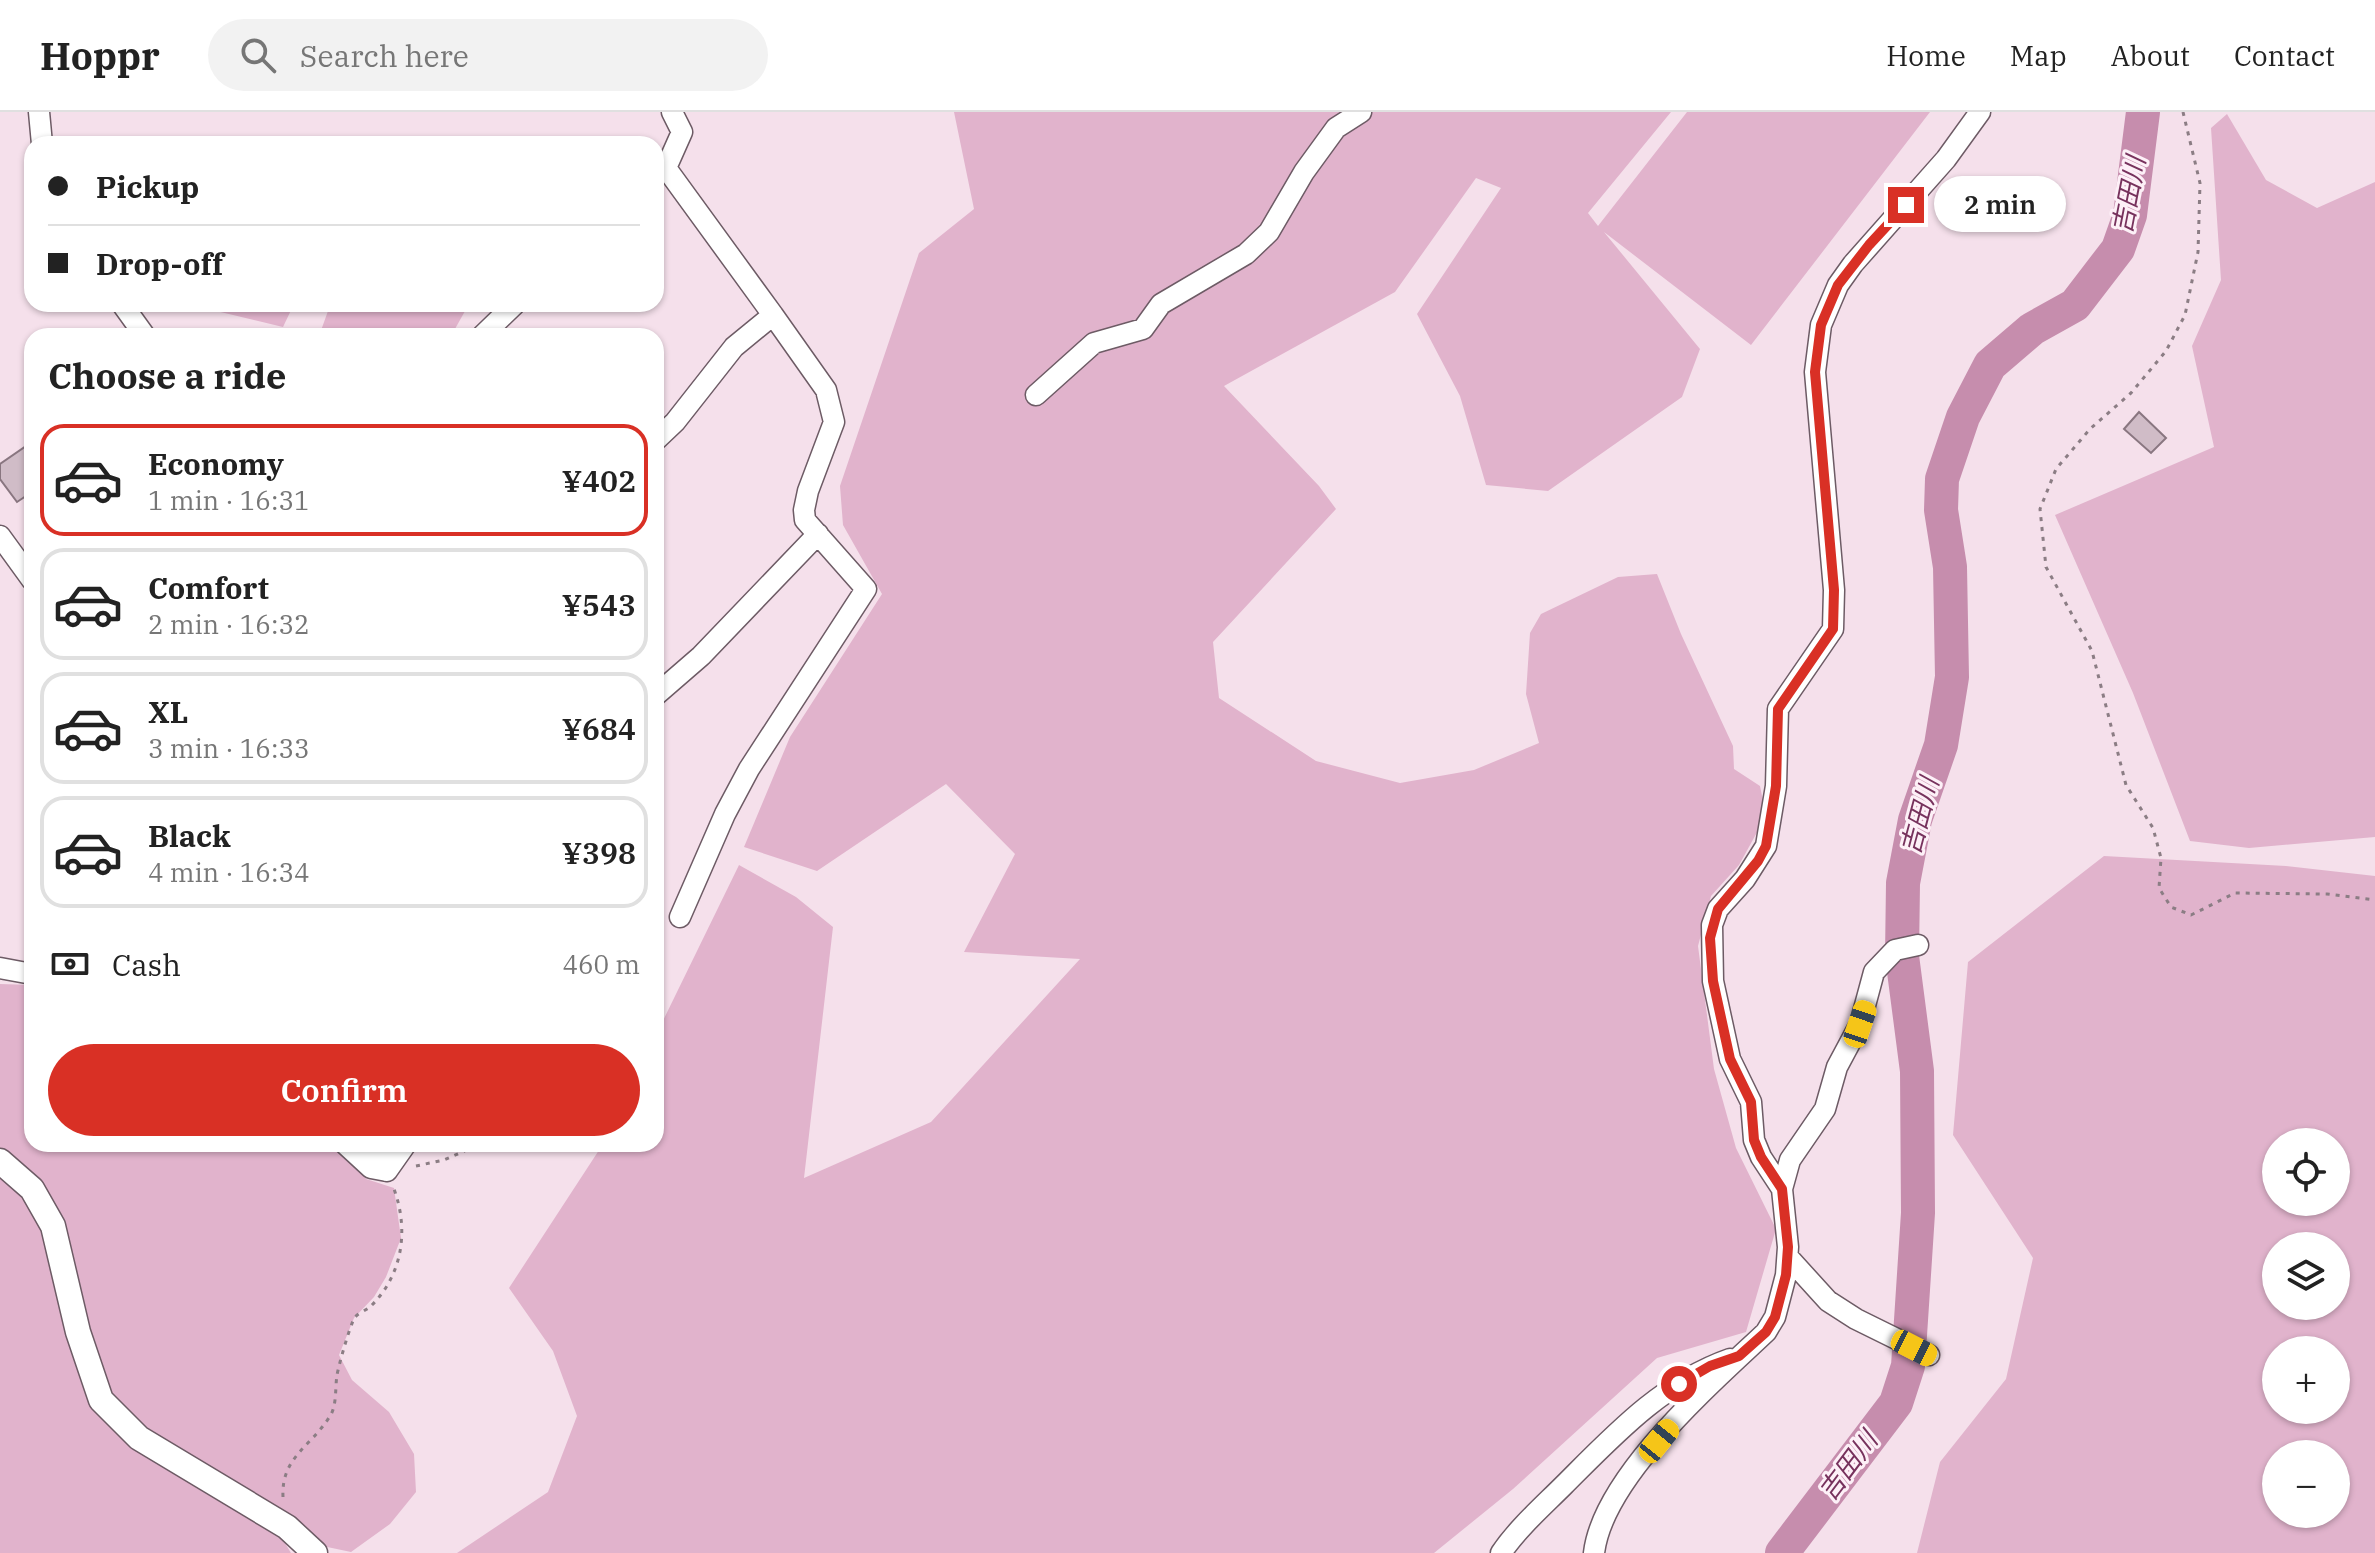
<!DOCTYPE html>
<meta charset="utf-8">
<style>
body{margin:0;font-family:"IBM Plex Serif","Noto Sans JP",serif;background:#f2f2f2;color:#222;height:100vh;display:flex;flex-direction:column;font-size:30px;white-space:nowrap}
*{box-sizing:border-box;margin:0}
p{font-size:26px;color:#767676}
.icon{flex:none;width:44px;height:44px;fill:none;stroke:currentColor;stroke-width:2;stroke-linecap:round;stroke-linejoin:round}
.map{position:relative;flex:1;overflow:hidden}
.details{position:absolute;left:24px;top:216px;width:640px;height:824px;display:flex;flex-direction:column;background:#fff;border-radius:24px;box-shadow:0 2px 6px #0004}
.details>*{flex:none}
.guide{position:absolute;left:24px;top:24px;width:640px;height:176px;border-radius:24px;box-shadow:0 2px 6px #0004;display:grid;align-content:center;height:176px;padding:0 24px;background:#fff}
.controls{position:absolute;left:2262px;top:1016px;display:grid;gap:16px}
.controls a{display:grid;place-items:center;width:88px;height:88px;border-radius:50%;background:#fff;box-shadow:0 2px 6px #0004;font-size:40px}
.end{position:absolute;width:36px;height:36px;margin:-18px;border:10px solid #d93025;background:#fff;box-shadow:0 0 0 4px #fff}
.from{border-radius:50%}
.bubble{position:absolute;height:56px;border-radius:28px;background:#fff;box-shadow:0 2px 6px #0004;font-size:26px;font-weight:600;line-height:56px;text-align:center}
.car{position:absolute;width:24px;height:48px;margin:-24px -12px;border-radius:10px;box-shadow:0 0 6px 2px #0007;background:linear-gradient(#f5c518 24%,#345 0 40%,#f5c518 0 76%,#345 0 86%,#f5c518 0)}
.guide b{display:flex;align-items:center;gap:28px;height:76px;font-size:30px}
.guide b+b{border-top:2px solid #e0e0e0}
.guide i{width:20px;height:20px;background:#222}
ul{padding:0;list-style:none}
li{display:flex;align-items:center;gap:24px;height:112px;margin:0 16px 12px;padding:0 8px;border:4px solid #e0e0e0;border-radius:24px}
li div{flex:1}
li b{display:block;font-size:30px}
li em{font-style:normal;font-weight:600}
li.selected{border-color:#d93025}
li>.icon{width:72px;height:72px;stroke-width:1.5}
h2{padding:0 24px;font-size:36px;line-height:96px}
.pay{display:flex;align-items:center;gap:20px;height:88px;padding:0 24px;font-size:30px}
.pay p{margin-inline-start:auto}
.button{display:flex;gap:16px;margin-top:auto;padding:16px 24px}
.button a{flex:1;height:92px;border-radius:48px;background:#d93025;color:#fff;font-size:32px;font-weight:600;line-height:92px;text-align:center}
header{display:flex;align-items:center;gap:48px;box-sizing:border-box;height:112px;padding:0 40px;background:#fff;border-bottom:2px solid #e0e0e0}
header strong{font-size:38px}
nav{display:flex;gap:44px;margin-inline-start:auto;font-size:28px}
.search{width:560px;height:72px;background:#f2f2f2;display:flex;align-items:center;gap:20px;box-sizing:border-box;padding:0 28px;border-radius:44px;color:#767676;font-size:30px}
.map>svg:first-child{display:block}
</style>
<header>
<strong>Hoppr</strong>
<div class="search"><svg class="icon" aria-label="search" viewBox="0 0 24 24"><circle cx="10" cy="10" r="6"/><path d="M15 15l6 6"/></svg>Search here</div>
<nav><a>Home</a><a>Map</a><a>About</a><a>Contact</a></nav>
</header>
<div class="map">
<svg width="2375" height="1441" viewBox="0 0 2375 1441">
<rect width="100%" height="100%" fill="#f5e0eb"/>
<path fill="#e1b3cc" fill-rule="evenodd" d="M954,0h717l-83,101 10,13 89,-114h243l-179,233 -147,-113 96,117 -18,48 -134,94 -62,-6 -26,-89 -43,-82 84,-126 -25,-10 -81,114 -171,94 95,100 17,23 -123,133 6,56 97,63 84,22 74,-13 65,-27 -13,-49 4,-61 11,-19 77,-37 39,-3 24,60 52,112 1,23 26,17 6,30 -27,49 -28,31 -13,50 16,123 22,79 40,81 -30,103 -89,26 -144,131 -79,64h-977l91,-61 29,-76 -24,-65 -44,-63 94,-144h53v-109l83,-170 57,32 37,30 -29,251 127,-56 149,-163 -116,-7 51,-98 -69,-70 -129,87 -73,-24 46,-110 92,-143 -39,-69 -3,-39 79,-233 55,-44z
M2227,2l39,66 51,28 58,-26v655l-126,11 -59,-7 -57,-148 -78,-178 159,-68 -22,-101 29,-66 -10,-152z
M187,192h107l-11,23z
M318,192h151l-18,32h-132l9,-25z
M2104,744l182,10 89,10v677h-458l23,-91 66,-83 27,-121 -80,-123 15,-173zM2276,1030h60v60h-60zM2276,1134h60v60h-60zM2276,1238h60v60h-60zM2276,1342h60v60h-60z
M0,872l32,1v159h306l14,13 14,22 28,9 7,50 -15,39 -12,20 -20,21 -15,37 13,25 37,32 25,42 2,38 -26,32 -39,28 -38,-8 -55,-46 33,55h-291z"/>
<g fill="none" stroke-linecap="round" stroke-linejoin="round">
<path stroke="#c68dad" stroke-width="34" d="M1782,1441l114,-150 12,-37 10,-153 -1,-142 -15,-115 1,-73 12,-63 26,-75 11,-68 -2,-110 -9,-57 1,-31 21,-62 27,-52 42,-36 43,-24 43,-56 12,-34 13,-103"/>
</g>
<path fill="#d0bcc7" stroke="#897680" stroke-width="2" d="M2139,300l27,26 -15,15 -27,-24z
M32,330v50l-15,10 -17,-23v-15z"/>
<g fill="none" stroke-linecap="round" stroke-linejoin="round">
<defs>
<path id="minor" d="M39,0l3,32
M122,192l23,32
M482,224l33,-32
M1036,283l58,-52 49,-14 18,-25 85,-50 23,-22 35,-60 32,-44 25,-16
M656,328l19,-18 59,-75 39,-32 -107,-147 16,-36 -10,-20
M0,424l32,44
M656,583l45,-39 117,-122
M680,805l45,-103 24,-45 117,-180 -61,-69 -1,-10 4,-19 26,-69 -8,-32 -53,-75
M0,856l32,6
M345,1032l26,24 16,3 -12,-27
M387,1059l19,-27
M1782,1077l8,-29 35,-51 12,-42 23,-43 14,-52 21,-22 23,-5
M1788,1145l40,44 28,18 73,36
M1501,1441c17,-25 41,-46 63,-68 50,-50 98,-102 166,-126
M1594,1441c9,-76 118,-170 172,-221l9,-15 11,-42 2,-28 -6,-58 -21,-32 -7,-17 -3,-38 -21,-43 -17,-78 -1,-56 6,-16 27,-30 21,-33 10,-60 2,-77 55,-80 1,-39 -19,-218 6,-47 17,-40 15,-21 93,-105 34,-47"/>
<path id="tertiary" d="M0,1049l32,28 21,37 25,106 23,68 38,38 148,89 28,26"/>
</defs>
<use href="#minor" stroke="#6d5b65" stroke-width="23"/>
<use href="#tertiary" stroke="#6d5b65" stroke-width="27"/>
<path stroke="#8b7d84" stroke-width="3" stroke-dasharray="4 6" stroke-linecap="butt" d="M2183,0l17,71 -2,69 -13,63 -19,36 -35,42 -41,36 -34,40 -16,40 6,58 46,84 34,134 27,43 8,30 -2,30 12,19 20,8 44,-22 92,1 48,6
M416,1054l28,-6 36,-16
M283,1385c-2,-40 28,-50 47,-81 7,-10 5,-29 7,-41 2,-11 13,-50 18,-58 4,-4 11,-7 15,-10 33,-32 39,-77 24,-118"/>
<use href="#minor" stroke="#fff" stroke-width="20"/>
<use href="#tertiary" stroke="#fff" stroke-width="24"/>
</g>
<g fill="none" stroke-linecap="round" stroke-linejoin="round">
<path stroke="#d93025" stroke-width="10" d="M1679,1272l31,-18 29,-10 27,-24 9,-15 11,-42 2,-28 -6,-58 -21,-32 -7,-17 -3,-38 -21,-43 -17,-78 -3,-43 8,-29 40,-48 8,-15 10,-60 2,-77 55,-80 1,-39 -19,-218 6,-47 17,-40 31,-40 37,-40"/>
</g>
<g text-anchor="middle" stroke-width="6" stroke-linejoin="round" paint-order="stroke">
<g font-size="26" font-style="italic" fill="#77325d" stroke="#fdf0f7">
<text transform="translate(2129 83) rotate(-79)" y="9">吉田川</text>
<text transform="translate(1920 704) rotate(-75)" y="9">吉田川</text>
<text transform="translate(1848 1354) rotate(-53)" y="9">吉田川</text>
</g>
</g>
</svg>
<div class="controls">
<a><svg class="icon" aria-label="locate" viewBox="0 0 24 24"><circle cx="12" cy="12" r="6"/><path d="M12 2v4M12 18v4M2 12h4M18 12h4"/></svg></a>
<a><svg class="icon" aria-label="layers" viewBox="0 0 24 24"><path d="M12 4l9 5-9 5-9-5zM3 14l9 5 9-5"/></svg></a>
<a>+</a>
<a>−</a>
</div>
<i class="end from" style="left:1679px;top:1272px"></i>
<i class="end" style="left:1906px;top:93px"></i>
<div class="bubble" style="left:1934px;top:64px;width:132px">2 min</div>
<i class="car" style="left:1860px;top:912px;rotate:19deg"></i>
<i class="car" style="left:1914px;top:1236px;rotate:117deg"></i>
<i class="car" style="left:1659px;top:1329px;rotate:39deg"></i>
<div class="guide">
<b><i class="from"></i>Pickup</b>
<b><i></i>Drop-off</b>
</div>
<section class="details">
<h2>Choose a ride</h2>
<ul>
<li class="selected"><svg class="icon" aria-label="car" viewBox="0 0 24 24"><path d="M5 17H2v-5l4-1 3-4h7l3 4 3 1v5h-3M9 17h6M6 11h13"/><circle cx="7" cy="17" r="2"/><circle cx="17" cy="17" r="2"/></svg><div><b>Economy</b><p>1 min · 16:31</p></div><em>¥402</em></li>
<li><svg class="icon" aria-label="car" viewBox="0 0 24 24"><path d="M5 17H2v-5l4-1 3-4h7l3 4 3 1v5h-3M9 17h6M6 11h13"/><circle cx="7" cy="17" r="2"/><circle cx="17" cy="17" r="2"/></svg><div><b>Comfort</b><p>2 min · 16:32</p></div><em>¥543</em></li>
<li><svg class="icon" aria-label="car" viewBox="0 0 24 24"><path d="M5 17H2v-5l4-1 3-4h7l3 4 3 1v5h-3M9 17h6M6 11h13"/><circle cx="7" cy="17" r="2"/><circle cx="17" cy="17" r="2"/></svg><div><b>XL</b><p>3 min · 16:33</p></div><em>¥684</em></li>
<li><svg class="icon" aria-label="car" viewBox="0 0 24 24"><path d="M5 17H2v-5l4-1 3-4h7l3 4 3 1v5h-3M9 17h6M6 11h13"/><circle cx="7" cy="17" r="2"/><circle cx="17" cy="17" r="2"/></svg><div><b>Black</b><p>4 min · 16:34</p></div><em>¥398</em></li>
</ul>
<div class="pay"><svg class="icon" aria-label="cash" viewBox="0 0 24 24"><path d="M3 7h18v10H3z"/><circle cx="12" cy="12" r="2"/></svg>Cash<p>460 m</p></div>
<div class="button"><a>Confirm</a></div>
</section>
</div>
